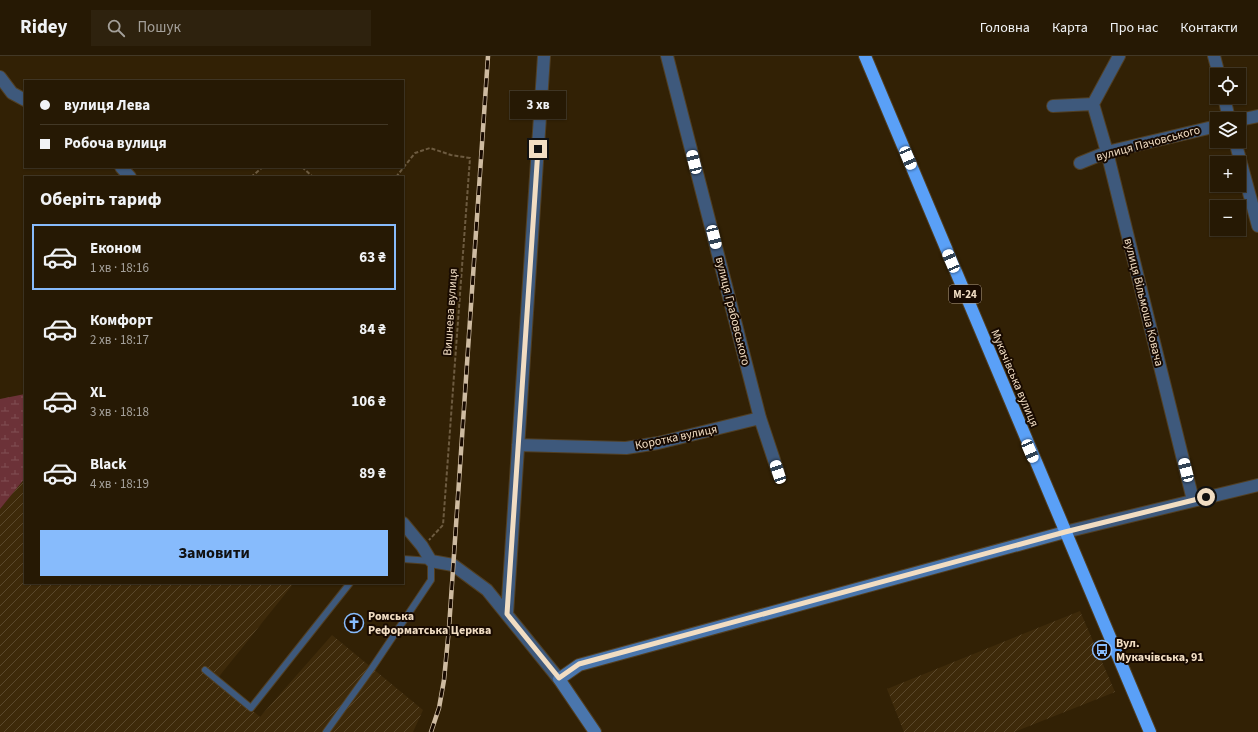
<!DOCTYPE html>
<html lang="uk">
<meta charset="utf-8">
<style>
body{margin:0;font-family:"Source Sans 3",sans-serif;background:#2e220e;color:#f1f3f6;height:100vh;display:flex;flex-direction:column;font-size:15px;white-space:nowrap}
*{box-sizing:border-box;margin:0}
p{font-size:13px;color:#a4a09a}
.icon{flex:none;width:22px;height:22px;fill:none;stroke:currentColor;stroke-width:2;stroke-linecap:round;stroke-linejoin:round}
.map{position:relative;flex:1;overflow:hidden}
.sheet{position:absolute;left:24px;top:120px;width:380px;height:408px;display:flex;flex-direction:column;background:#261904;border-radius:0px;box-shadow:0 1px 3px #0004,0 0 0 1px #423826}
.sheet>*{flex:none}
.top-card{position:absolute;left:24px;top:24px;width:380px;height:88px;border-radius:0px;box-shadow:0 1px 3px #0004,0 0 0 1px #423826;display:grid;align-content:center;height:88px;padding:0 16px;background:#261904}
.controls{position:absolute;left:1210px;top:12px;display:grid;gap:8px}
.controls a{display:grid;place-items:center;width:36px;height:36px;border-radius:0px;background:#261904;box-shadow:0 1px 3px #0004,0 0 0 1px #423826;font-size:20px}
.end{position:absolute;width:18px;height:18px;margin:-9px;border:5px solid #f1ddc3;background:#111;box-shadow:0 0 0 2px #111}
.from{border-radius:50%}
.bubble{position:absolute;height:28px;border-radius:0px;background:#261904;box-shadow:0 1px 3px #0004,0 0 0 1px #423826;font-size:13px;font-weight:700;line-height:28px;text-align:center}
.car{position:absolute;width:12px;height:24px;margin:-12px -6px;border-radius:5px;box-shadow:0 0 3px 1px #0007;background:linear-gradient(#fff 24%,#345 0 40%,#fff 0 76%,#345 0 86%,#fff 0)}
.top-card b{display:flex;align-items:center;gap:14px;height:38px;font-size:15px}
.top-card b+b{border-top:1px solid #423826}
.top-card i{width:10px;height:10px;background:#f1f3f6}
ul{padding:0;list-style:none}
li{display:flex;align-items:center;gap:12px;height:66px;margin:0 8px 6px;padding:0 8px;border:2px solid transparent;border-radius:0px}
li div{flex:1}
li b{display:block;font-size:15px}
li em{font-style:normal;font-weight:700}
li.current{border-color:#87bbfc}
li>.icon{width:36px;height:36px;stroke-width:1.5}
h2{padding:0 16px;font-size:18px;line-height:48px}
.cta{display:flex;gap:8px;margin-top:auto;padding:8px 16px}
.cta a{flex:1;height:46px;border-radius:0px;background:#87bbfc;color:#111;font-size:16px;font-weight:700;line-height:46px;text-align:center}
header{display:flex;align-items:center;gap:24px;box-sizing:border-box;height:56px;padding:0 20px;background:#261904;border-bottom:1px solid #423826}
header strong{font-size:19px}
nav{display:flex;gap:22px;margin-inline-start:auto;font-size:14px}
.search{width:280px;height:36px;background:#2e220e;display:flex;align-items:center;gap:10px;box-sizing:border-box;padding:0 14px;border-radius:0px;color:#a4a09a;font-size:15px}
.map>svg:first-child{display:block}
</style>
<header>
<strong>Ridey</strong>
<div class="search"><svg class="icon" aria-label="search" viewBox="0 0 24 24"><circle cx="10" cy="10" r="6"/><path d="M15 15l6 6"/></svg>Пошук</div>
<nav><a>Головна</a><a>Карта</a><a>Про нас</a><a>Контакти</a></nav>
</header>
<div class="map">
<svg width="1258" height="676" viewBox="0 0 1258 676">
<defs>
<pattern id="industrial-furrows" width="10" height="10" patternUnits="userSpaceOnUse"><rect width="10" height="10" fill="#3e2a0a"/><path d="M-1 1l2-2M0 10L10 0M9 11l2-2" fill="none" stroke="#5a482c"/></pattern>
<pattern id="wetland-marsh" width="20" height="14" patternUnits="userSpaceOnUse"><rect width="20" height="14" fill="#6c3238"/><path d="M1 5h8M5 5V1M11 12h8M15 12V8" fill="none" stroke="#814f53"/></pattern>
</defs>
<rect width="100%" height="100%" fill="#322105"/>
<path fill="url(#industrial-furrows)" d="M25,422v105h269l-77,96 43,38 72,-82 91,75 -10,22h-413v-223z
M1080,555l35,81 -101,40h-110l-17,-43z"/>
<path fill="url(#wetland-marsh)" d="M25,338v84l-25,31v-110z"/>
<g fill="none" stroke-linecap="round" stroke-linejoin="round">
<defs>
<path id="lane" d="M205,614l46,38 99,-125
M326,676l46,-64 59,-88v-19l-28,-2"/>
<path id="street" d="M667,0l93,362 18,54
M1214,0l5,19
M0,21l12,16 13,7
M1224,41l5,22
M1093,48l14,48 86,348
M1053,50l40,-2 26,-48
M1239,64l19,-4
M1235,85l23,85
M1080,107l27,-11 110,-26
M121,111l9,10
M518,389l108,3 32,-5 102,-25
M403,467l19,23 9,15 22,4 34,25 72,89
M1065,476l193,-47
M507,558l37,-558"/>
<path id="secondary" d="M595,676l-36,-53 20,-14 486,-133"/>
<path id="highway" d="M865,0l285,676"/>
</defs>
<use href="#lane" stroke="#513f23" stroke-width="8"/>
<use href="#street" stroke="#513f23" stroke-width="14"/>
<use href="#secondary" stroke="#513f23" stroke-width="14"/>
<use href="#highway" stroke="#513f23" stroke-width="14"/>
<path stroke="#6d5b40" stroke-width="2" stroke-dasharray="4 2" stroke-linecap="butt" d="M302,111l11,10
M251,121l12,-10
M396,121l19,-24 15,-5 21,7 19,3 -27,367 -14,15"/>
<use href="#lane" stroke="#3e597c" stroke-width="6"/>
<use href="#street" stroke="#3e597c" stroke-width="12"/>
<use href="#secondary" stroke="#4a76ad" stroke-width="12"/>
<use href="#highway" stroke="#5aa0f7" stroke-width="12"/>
<defs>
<path id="rail" d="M431,676l8,-24 5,-28 5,-52 39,-572"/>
</defs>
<use href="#rail" stroke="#cebba1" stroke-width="4.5"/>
<use href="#rail" stroke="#180a00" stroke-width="3" stroke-dasharray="9" stroke-linecap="butt"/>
</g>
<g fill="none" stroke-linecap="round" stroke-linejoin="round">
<path stroke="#f1ddc3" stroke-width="5" d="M538,93l-31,465 52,64 20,-14 486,-132 141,-35"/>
</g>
<defs>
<symbol id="church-ring" viewBox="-11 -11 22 22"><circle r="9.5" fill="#180a00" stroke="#87bbfc" stroke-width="1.5"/><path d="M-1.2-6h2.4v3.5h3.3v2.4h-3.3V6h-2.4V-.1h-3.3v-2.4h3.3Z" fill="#87bbfc"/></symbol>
<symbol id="bus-ring" viewBox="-11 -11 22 22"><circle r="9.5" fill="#180a00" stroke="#87bbfc" stroke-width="1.5"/><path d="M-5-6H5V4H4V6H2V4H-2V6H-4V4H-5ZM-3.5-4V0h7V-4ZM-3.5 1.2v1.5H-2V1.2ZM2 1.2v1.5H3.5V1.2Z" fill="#87bbfc"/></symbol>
</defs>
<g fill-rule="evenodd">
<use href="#church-ring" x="343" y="556" width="22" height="22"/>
<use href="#bus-ring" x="1091" y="583" width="22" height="22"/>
</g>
<g text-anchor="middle" stroke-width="4" stroke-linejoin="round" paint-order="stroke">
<rect fill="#180a00" stroke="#b09e88" stroke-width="1" x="949" y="229" width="32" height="18" rx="3"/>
<g font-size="11" font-weight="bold" fill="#f1ddc3">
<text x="965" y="242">М-24</text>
</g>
<g font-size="12" fill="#f1ddc3" stroke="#180a00">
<text transform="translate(1148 87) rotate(-15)" y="4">вулиця Пачовського</text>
<text transform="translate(1144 246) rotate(76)" y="4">вулиця Вільмоша Ковача</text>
<text transform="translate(733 255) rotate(76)" y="4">вулиця Грабовського</text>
<text transform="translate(450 256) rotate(-86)" y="4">Вишнева вулиця</text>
<text transform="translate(1015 322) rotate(67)" y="4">Мукачівська вулиця</text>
<text transform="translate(676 381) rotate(-12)" y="4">Коротка вулиця</text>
</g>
<g font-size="12" font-weight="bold" fill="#f1ddc3" stroke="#180a00" text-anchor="start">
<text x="368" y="564">Ромська<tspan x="368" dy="14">Реформатська Церква</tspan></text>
<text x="1116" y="591">Вул.<tspan x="1116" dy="14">Мукачівська, 91</tspan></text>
</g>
</g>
</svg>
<div class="controls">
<a><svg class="icon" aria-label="locate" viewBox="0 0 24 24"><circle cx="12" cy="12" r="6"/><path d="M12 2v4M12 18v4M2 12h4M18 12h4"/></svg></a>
<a><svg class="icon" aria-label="layers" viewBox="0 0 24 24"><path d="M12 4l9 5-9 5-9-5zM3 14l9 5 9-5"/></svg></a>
<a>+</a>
<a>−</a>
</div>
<i class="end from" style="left:1206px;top:441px"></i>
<i class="end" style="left:538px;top:93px"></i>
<div class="bubble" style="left:510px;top:35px;width:56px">3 хв</div>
<i class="car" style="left:908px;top:102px;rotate:157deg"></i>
<i class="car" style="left:694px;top:106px;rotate:346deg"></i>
<i class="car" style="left:714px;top:181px;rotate:166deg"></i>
<i class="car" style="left:951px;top:205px;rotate:337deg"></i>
<i class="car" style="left:1030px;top:395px;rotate:157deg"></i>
<i class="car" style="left:1186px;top:414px;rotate:346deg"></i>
<i class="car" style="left:778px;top:416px;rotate:342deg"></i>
<div class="top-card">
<b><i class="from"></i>вулиця Лева</b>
<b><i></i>Робоча вулиця</b>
</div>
<section class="sheet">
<h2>Оберіть тариф</h2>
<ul>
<li class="current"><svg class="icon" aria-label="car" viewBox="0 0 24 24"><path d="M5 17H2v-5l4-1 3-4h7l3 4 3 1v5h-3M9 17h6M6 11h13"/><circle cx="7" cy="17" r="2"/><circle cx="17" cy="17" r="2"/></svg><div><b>Економ</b><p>1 хв · 18:16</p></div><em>63 ₴</em></li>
<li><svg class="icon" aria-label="car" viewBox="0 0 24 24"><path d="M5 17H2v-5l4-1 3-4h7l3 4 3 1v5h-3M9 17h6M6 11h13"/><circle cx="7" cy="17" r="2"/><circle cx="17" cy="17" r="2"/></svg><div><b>Комфорт</b><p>2 хв · 18:17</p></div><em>84 ₴</em></li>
<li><svg class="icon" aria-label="car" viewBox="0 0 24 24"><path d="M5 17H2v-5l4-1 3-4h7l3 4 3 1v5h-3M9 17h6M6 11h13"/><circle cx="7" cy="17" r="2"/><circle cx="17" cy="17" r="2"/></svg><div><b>XL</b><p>3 хв · 18:18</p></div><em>106 ₴</em></li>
<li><svg class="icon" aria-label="car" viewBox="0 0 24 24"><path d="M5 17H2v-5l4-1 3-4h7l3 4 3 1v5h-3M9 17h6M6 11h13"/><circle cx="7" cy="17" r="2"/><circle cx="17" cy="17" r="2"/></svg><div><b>Black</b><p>4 хв · 18:19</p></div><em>89 ₴</em></li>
</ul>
<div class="cta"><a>Замовити</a></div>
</section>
</div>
